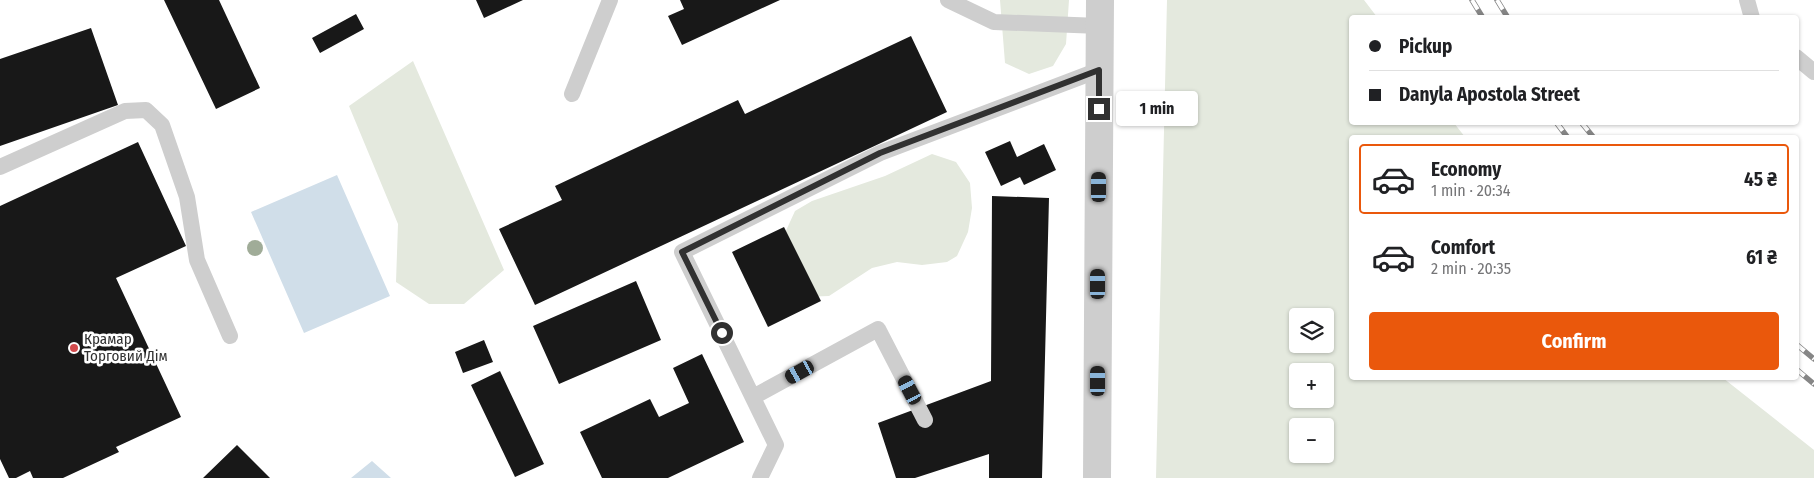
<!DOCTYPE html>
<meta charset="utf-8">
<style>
body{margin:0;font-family:"Fira Sans Condensed",sans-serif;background:#f6f6f6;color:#202124;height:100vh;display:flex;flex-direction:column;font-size:19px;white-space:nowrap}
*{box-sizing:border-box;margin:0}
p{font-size:16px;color:#757577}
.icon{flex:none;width:28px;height:28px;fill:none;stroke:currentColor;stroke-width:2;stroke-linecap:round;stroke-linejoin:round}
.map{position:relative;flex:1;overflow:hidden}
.panel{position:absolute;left:1349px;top:135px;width:450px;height:245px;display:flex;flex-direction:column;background:#fff;border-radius:5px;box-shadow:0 1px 4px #0004}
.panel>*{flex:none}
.banner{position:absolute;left:1349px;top:15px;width:450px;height:110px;border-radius:5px;box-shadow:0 1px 4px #0004;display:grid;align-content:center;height:110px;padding:0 20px;background:#fff}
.buttons{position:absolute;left:1289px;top:308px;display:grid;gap:10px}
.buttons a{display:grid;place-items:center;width:45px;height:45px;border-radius:5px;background:#fff;box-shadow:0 1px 4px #0004;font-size:25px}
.end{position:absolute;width:22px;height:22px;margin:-11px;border:6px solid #313131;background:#fff;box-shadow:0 0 0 2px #fff}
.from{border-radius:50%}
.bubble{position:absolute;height:35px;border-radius:5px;background:#fff;box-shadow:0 1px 4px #0004;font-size:16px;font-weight:700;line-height:35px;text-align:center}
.car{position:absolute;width:15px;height:30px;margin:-15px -8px;border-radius:6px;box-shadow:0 0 4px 1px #0007;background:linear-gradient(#222 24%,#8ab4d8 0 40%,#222 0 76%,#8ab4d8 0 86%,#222 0)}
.banner b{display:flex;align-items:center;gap:18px;height:48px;font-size:19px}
.banner b+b{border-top:1px solid #e0e0e0}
.banner i{width:12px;height:12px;background:#202124}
ul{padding:9px 0 0;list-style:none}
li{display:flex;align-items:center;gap:15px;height:70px;margin:0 10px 8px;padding:0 10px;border:2px solid transparent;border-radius:5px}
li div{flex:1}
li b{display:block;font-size:19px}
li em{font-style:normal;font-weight:700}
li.active{border-color:#ea580c}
li>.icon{width:45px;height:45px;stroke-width:1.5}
.action{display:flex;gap:10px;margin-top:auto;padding:10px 20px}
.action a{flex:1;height:58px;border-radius:5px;background:#ea580c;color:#fff;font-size:20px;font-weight:700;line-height:58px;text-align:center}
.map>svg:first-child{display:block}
</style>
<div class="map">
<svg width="1814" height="478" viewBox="0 0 1814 478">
<rect width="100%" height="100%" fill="#fff"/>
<path fill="#e4e9de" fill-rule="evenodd" d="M1000,0h69l-3,44 -13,22 -24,8 -24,-11z
M1167,0h197l13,17 -26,1v104l103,1 11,14 -114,1v240h372l91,72v28h-658zM1325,316v28h-27v-28zM1298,371h27v28h-27zM1298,426h27v28h-27z
M413,61l91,209 -40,34h-35l-33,-22 2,-58 -49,-118z
M932,154l24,8 14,21 2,25 -4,24 -11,24 -10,6 -25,3 -25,-3 -25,6 -43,28 -26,1 -19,-62 11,-24 17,-10 73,-25z"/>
<path fill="#d0dee9" d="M337,175l53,121 -86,37 -53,-121z
M372,461l19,17h-40z"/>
<path fill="#181818" d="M164,0h55l41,88 -44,21z
M476,0h47l-39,18z
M680,0h100l-98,45 -14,-29 16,-7z
M356,14l8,15 -44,24 -8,-15z
M91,28l27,77 -118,41v-87z
M911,36l36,76 -412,193 -36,-76 63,-29 -7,-14 183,-86 7,14z
M1010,141l7,16 27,-13 12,26 -32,15 -4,-8 -19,9 -16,-34z
M138,142l48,104 -70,32 65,139 -65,30 3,5 -56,26h-30l-3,-7 -14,7h-7l-9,-19v-253z
M992,196l57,2 -7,280h-53v-24l-74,24h-19l-18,-55 113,-42z
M784,227l37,74 -53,26 -36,-75z
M636,281l25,59 -102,44 -26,-58z
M484,340l9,22 -30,11 -8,-21z
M702,354l42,88 -76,36h-66l-22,-46 70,-33 9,18 30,-14 -16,-35z
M500,371l44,93 -29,13 -44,-92z
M237,445l33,33h-67z"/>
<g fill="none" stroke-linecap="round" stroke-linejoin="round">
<path stroke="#cecece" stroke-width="16" d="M948,0l46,22 106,4
M1747,0l5,18
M1796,57l18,15
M572,94l38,-94
M0,167l125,-56 21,-1 16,15 25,72 10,63 33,76
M753,397l125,-68 47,91
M760,478l16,-33 -94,-193 198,-99 219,-83"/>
<path stroke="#cecece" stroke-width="28" d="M1097,478l3,-478"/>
<defs>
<path id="rail" d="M1472,0l11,18
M1497,0l11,18
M1556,122l12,16
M1581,122l13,16
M1796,344l18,15
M1796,369l18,15"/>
</defs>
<use href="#rail" stroke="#868686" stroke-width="5.5"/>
<use href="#rail" stroke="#fff" stroke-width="4" stroke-dasharray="11" stroke-linecap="butt"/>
</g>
<circle fill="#a0ac98" cx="255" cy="248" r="8"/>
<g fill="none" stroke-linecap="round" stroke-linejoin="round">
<path stroke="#313131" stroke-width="6" d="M722,333l-40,-81 198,-99 219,-83v39"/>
</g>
<circle fill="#d24a4c" stroke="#fff" stroke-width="2" cx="74" cy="348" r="5"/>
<g text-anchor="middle" stroke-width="5" stroke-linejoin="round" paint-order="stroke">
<g font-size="15" fill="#313131" stroke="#fff" text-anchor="start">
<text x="84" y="344">Крамар<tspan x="84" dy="17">Торговий Дім</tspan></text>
</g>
</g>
</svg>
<div class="buttons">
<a><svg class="icon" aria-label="layers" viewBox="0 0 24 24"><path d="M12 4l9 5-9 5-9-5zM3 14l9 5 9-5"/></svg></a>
<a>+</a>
<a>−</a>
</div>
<i class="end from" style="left:722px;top:333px"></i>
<i class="end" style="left:1099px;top:109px"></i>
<div class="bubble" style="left:1116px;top:91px;width:82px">1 min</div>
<i class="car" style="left:1099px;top:187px;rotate:0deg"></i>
<i class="car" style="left:1098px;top:284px;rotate:0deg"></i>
<i class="car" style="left:800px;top:372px;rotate:241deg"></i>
<i class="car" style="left:1098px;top:381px;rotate:0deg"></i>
<i class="car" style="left:910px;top:390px;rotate:332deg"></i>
<div class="banner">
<b><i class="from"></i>Pickup</b>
<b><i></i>Danyla Apostola Street</b>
</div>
<section class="panel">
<ul>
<li class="active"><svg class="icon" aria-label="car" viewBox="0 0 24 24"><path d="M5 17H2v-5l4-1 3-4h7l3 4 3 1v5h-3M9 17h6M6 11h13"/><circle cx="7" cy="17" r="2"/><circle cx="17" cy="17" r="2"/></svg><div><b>Economy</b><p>1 min · 20:34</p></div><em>45 ₴</em></li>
<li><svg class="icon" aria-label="car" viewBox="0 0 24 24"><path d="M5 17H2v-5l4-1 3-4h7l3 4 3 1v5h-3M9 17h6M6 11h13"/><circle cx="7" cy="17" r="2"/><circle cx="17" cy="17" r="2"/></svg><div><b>Comfort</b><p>2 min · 20:35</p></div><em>61 ₴</em></li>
</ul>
<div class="action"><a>Confirm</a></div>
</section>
</div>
